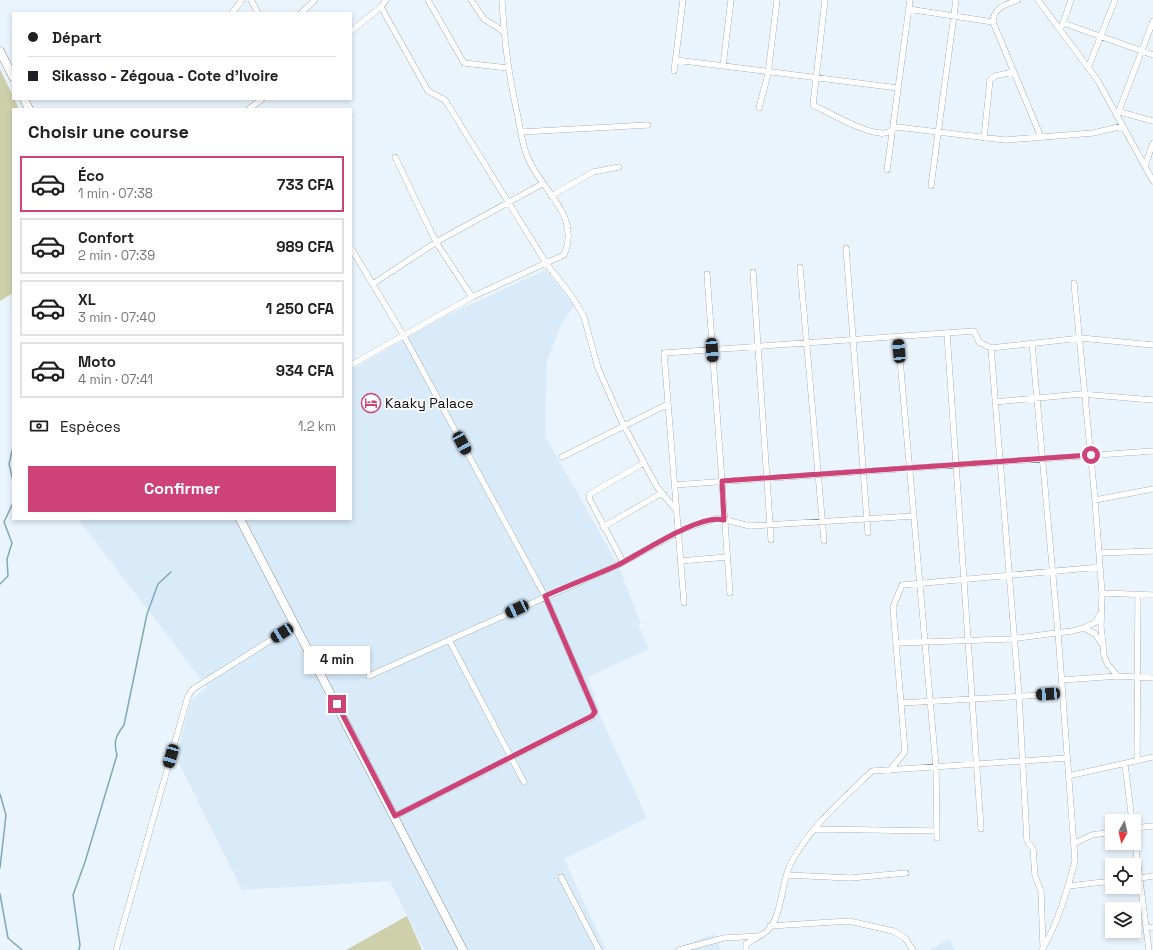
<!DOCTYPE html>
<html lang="fr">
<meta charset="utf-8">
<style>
body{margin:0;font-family:"Space Grotesk",sans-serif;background:#f6f6f6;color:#202124;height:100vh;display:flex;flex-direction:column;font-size:15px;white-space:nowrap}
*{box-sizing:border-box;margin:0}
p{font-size:13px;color:#757577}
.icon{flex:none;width:22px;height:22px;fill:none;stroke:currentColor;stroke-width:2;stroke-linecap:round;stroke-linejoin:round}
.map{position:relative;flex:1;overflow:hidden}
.panel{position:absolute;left:12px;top:108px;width:340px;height:412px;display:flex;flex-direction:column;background:#fff;border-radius:0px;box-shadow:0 2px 6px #0003}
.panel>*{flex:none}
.banner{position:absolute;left:12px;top:12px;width:340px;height:88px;border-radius:0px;box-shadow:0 2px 6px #0003;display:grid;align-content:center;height:88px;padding:0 16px;background:#fff}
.needle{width:26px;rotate:188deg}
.tools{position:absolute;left:1105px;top:814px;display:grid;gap:8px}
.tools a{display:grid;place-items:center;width:36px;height:36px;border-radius:0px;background:#fff;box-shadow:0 2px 6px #0003;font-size:20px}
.end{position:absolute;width:18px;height:18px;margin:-9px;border:5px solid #cd4277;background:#fff;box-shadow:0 0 0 2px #fff}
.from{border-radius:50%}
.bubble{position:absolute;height:28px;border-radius:0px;background:#fff;box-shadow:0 2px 6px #0003;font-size:13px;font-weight:700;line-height:28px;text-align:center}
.car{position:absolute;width:12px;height:24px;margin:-12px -6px;border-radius:5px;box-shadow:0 0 3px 1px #0007;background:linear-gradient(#222 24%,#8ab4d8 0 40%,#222 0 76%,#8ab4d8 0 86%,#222 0)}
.banner b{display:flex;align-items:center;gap:14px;height:38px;font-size:15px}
.banner b+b{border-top:1px solid #e0e0e0}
.banner i{width:10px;height:10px;background:#202124}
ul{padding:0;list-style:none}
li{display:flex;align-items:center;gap:12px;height:56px;margin:0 8px 6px;padding:0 8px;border:2px solid #e0e0e0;border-radius:0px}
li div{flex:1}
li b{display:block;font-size:15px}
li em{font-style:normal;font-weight:700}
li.active{border-color:#cd4277}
li>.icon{width:36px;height:36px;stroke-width:1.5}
h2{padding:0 16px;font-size:18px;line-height:48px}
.pay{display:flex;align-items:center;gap:10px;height:44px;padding:0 16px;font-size:15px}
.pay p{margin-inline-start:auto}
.action{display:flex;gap:8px;margin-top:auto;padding:8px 16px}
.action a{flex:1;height:46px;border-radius:0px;background:#cd4277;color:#fff;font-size:16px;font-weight:700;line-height:46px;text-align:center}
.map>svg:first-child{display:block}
</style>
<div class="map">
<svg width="1153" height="950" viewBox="0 0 1153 950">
<rect width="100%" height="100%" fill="#eaf4fd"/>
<path fill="#d9eaf8" d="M546,270l28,35 -14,22 -13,34 -2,75 73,129 23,59 -3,1 11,24 -61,28 14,43 45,98 -83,41 42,91h-182l-34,-69 -148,9 -66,-133 15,-57 16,-13 -129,-168h273v-149l90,-52z
M714,934l7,16h-51l3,-1z
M949,939l6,11h-26z"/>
<path fill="#ced0ac" d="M0,69l19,40h-6v184l-13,8z
M407,916l15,34h-76z"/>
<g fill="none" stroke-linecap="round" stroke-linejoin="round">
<path stroke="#80a9b6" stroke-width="1.5" d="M13,447l-4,17 4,17
M0,584l8,-8 -1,-17 5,-16 -8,-21 9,-19
M0,794l6,21 -6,53
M0,894l8,44 14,12
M79,950l1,-5 -7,-50 12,-33 32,-107c-4,-14 -1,-19 7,-30l23,-111 11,-30 13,-12"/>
<defs>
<path id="minor" d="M251,0l7,13
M428,0l36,63 44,5
M471,0l13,19 19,12
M825,0l-12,105c17,8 49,27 67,28 7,1 11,-2 17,-6l108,13 88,-7 30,-7
M1018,0c-13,5 -24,7 -25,22l48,115
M1038,0l60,81 55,100
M381,7l47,84 17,9 101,163 18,-8c18,-42 -26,-66 -38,-102 -4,-11 -6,-24 -8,-36 -9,-39 -14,-77 -16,-117
M908,9l85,13
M232,13l10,-13
M301,13l14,-13
M1063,23l90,32
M1062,26l9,-26
M351,31l30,-24 5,-7
M676,60l222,28
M723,66l8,-66
M1088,68l27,-68
M674,71l9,-71
M759,108l9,-34 9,-74
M249,109l13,-10
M1120,112l33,9
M1117,116l36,-95
M521,132l127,-7
M984,138l6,-58 5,-4 18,-4
M395,157l41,85 36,55
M1145,166l8,-23
M887,170l23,-170
M931,186l25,-186
M551,196l42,-24 26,-5
M351,248l54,90 140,258 50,116 -3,5 -197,99
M846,248l22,285
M800,267l24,274
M753,272l18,268
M707,274l23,319
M374,283l64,-42 104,-57
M1074,283l21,217 7,93 -1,34 2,17 1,12 4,9 10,11
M947,333l34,496
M898,337l38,430 1,71
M1032,343l26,289 17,229c-8,30 -17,62 -33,89
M991,348l28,348 8,145 6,8 2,27 6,15 2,56
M351,365l121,-68 74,-34 27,35 11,19 14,51 23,52 36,67 19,23
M995,402l86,-8 72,6
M562,457l106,-53
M674,485l479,-34
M1095,500l58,-11
M603,527l59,-34
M1099,553l54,-2
M680,561l47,-4
M623,562l-34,-64 1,-4 54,-31
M1102,593l51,2
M684,603l-20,-250 310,-22 5,11 12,6 90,-10 72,7
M1084,628l11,6 7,10
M896,643l114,-4 62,-8 12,-3 12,-6 4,-8
M369,676l80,-36
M1062,680l56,-4 35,2
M901,703l161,-9
M1137,761l1,-166
M1125,764l7,57
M890,770l15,-18 -12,-145 9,-22 198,-18
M1068,776l85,-19
M524,782l-75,-142 169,-75 66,-36 34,-11 32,8 164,-10
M1134,828l19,-2
M815,829l122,2
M1134,835l15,115
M1073,844l19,-9 20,-3
M787,875l63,3 56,-5
M561,877l38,73
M1134,879l19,-3
M1069,886l43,-5
M770,926l79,-5 44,10 12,7 8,12
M1146,928l7,-1
M116,950l72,-254 5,-7 102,-64
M679,950l45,-12 35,-2
M746,950v-6c7,-4 15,-8 21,-13 15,-13 14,-47 23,-66 18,-36 53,-66 82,-94l195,-13"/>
<path id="highway" d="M0,51l13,26
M24,99l5,10
M240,519l223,431"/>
</defs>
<use href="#minor" stroke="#858e96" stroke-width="6"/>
<use href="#highway" stroke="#858e96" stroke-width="9"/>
<use href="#minor" stroke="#fff" stroke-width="5.5"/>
<use href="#highway" stroke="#fff" stroke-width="8"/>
</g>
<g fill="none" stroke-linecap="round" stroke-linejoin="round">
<path stroke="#cd4277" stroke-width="5" d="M337,704l58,112 197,-100 3,-4 -50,-116c24,-11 49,-20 73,-31 24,-12 82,-52 106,-45l-2,-39 369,-26"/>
</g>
<defs>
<symbol id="hotel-ring" viewBox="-11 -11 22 22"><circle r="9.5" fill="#fff" stroke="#cd4277" stroke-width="1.5"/><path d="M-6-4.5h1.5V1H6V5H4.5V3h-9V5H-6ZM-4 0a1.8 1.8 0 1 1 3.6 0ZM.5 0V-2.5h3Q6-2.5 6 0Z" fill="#cd4277"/></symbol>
</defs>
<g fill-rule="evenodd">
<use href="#hotel-ring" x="360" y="392" width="22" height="22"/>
</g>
<g text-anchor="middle" stroke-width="3.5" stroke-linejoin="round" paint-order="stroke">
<g font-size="14" fill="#0c1012" stroke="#fff" text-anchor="start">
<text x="385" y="408">Kaaky Palace</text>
</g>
</g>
</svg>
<div class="tools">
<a><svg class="needle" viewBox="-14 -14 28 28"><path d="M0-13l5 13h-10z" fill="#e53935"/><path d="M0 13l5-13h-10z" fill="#757577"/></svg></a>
<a><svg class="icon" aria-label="locate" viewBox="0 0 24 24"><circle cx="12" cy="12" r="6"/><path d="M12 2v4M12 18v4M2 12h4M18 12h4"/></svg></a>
<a><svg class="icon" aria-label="layers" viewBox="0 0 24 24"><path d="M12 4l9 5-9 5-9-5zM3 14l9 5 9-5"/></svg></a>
</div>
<i class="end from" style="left:1091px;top:455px"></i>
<i class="end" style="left:337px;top:704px"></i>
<div class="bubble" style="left:304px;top:646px;width:66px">4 min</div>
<i class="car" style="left:712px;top:350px;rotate:176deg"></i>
<i class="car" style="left:899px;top:351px;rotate:355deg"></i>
<i class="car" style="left:462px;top:443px;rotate:152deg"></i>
<i class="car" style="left:517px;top:609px;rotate:245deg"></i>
<i class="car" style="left:282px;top:633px;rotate:237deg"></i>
<i class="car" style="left:1048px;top:694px;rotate:266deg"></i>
<i class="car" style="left:171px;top:756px;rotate:196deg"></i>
<div class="banner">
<b><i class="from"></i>Départ</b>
<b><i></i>Sikasso - Zégoua - Cote d'Ivoire</b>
</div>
<section class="panel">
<h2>Choisir une course</h2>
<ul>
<li class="active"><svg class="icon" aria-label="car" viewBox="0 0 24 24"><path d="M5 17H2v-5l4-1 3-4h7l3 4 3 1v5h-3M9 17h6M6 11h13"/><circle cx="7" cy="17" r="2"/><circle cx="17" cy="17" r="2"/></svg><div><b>Éco</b><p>1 min · 07:38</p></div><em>733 CFA</em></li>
<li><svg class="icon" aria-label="car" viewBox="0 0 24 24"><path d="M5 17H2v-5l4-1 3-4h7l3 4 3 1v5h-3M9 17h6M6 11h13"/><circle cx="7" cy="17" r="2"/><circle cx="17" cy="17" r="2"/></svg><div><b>Confort</b><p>2 min · 07:39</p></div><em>989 CFA</em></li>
<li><svg class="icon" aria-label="car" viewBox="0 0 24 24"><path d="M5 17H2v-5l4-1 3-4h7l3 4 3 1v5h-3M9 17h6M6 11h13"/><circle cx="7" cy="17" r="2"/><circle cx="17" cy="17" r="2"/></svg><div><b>XL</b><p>3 min · 07:40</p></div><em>1 250 CFA</em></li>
<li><svg class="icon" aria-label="car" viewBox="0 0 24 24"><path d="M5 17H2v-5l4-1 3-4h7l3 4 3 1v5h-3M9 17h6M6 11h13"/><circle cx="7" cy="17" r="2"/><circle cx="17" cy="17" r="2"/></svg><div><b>Moto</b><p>4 min · 07:41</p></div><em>934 CFA</em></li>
</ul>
<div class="pay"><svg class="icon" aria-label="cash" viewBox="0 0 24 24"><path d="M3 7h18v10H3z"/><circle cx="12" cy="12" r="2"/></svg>Espèces<p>1.2 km</p></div>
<div class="action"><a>Confirmer</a></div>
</section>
</div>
